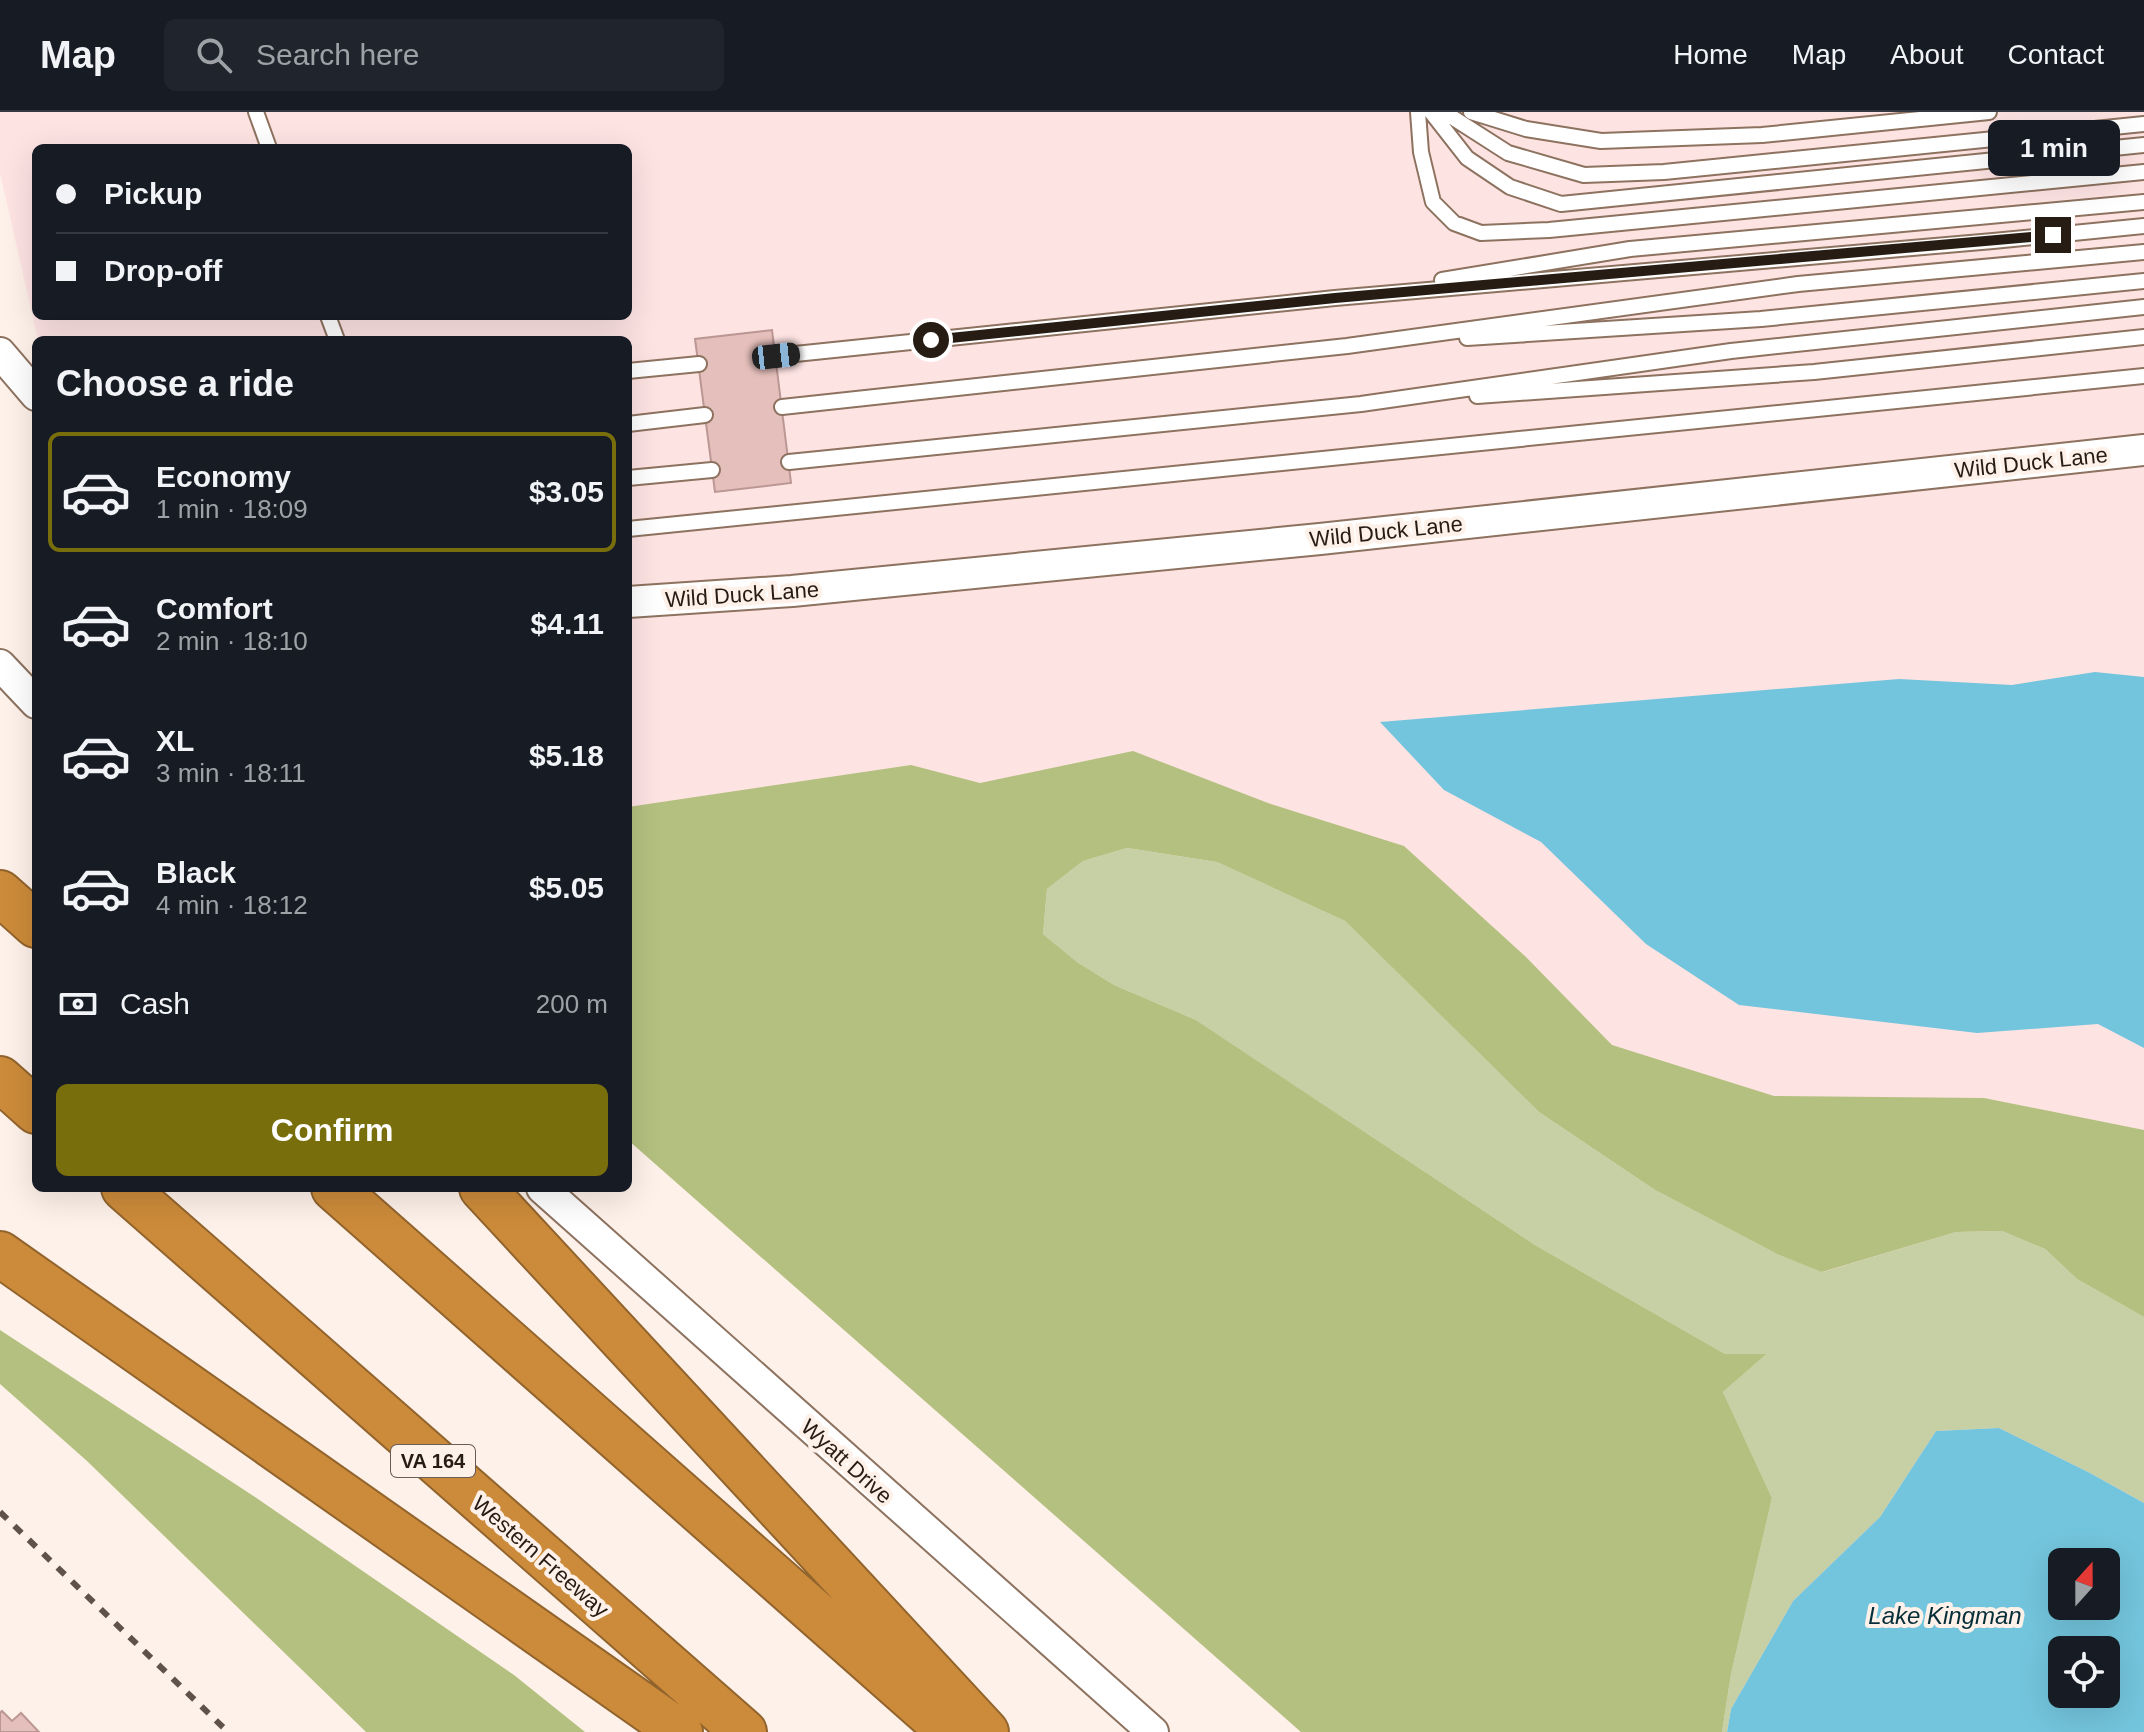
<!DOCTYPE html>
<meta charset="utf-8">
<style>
body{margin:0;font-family:Helvetica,sans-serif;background:#20242c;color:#f1f3f6;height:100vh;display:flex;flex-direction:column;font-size:30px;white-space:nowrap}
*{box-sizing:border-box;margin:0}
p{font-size:26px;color:#9ea1a6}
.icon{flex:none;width:44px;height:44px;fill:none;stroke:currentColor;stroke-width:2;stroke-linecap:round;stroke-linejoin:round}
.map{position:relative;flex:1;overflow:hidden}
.drawer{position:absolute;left:32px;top:224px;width:600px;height:856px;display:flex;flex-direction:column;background:#171b24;border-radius:12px;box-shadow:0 8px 32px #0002}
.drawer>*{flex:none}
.top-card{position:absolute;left:32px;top:32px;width:600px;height:176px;border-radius:12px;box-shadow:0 8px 32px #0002;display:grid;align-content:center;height:176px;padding:0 24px;background:#171b24}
.needle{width:52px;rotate:21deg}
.buttons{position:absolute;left:2048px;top:1436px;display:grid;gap:16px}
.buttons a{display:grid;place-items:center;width:72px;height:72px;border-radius:12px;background:#171b24;box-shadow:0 8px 32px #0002;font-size:40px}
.end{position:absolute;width:36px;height:36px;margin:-18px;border:10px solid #271c14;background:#fff;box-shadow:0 0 0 4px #fff}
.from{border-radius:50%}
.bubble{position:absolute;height:56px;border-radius:12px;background:#171b24;box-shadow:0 8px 32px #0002;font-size:26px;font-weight:700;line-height:56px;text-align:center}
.car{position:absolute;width:24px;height:48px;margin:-24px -12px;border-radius:10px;box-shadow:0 0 6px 2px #0007;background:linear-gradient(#222 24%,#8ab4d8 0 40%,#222 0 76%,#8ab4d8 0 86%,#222 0)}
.top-card b{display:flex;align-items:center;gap:28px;height:76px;font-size:30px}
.top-card b+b{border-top:2px solid #363941}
.top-card i{width:20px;height:20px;background:#f1f3f6}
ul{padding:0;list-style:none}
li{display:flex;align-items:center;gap:24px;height:120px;margin:0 16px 12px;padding:0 8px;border:4px solid transparent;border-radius:12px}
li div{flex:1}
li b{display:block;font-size:30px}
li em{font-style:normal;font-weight:700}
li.selected{border-color:#796e0c}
li>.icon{width:72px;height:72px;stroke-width:1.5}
h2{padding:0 24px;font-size:36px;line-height:96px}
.pay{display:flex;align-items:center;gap:20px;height:88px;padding:0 24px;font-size:30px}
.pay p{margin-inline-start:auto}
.cta{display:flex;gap:16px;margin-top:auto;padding:16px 24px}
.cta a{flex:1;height:92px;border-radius:12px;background:#796e0c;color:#fff;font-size:32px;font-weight:700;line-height:92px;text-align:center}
header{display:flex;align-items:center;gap:48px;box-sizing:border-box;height:112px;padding:0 40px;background:#171b24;border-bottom:2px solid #363941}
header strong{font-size:38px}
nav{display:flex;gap:44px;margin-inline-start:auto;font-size:28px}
.search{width:560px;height:72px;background:#20242c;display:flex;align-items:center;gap:20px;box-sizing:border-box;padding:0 28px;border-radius:12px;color:#9ea1a6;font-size:30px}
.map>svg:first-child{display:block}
</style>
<header>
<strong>Map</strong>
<div class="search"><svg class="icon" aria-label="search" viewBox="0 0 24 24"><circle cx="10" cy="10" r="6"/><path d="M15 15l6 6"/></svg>Search here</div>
<nav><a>Home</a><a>Map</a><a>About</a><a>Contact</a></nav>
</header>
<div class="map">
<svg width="2144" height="1620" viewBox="0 0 2144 1620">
<rect width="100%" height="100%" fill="#fef1e9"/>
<path fill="#fee3e3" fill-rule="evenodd" d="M0,0h2144v1391l-54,-30 -359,236 -4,23h-426l-673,-592v-800h-590l-38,-167zM36,36h592v168h-592z"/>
<path fill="#c7cfa5" d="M1127,736l90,14 128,59 194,191 116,78 124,65 44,17 133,-40 46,-1 43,18 32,30 67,38v186l-54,-30 -91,-45 -63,3 -56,86 -87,84 -62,108 -4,23h-5l9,-58 41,-176 -49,-106 42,-38h-40l-190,-109 -339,-225 -82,-35 -37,-23 -34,-28 4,-45 36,-28z"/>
<path fill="#b4c07f" d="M1133,639l135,52 136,43 122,111 86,88 162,51 210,2 160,32v187l-67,-38 -32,-30 -43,-18 -46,1 -134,40 -43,-17 -124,-65 -116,-78 -194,-191 -128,-59 -90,-14 -44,13 -36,28 -4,45 34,28 37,23 82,35 339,225 190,109h41l-43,38 49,106 -41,176 -9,58h-421l-673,-592v-333l283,-42 69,18z
M0,1218l255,167 259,178 71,57h-219l-279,-271 -87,-77z"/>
<path fill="#73c5dd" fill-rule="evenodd" d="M2095,560l49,5v371l-46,-24 -121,9 -238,-28 -93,-61 -105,-102 -97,-52 -64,-68 519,-43 113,6z
M1999,1316l91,45 54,30v229h-417l4,-23 62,-108 87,-84 56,-86zM2062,1450h44v44h-44zM2062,1538h44v44h-44z"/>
<path fill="#e5bfbb" stroke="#bb9793" stroke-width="2" d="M772,218l19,153 -76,9 -20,-153z
M2,1599l10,10 9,-8 18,19h-39v-19z"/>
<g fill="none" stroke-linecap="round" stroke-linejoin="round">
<defs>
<path id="lane" d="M256,0l13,36
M1418,0l3,40 12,50 21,21 27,10 68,-3 595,-58
M1431,0l36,46 43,29 51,17 583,-59
M1444,0l64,41 76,22 80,-3 480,-48
M1471,0l55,17 75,12 161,-6 227,-23
M1442,168l188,-31 514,-47
M328,204l9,24
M1467,226l294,-19 383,-38
M776,244l559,-58 658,-57 151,-15
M628,259l71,-7
M1477,284l337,-24 330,-35
M782,295l565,-61 451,-62 346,-32
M628,312l77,-9
M789,350l572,-58 370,-53 413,-44
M628,366l84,-8
M628,417l1516,-153"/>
<path id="street" d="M0,241l36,42
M628,490l164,-11 528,-52 824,-89
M0,553l36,38
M542,1076l611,544"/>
<path id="highway" d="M0,781l36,32
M0,967l36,32
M124,1076l620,544
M334,1076l616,544
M482,1076l504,544
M0,1142l680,478"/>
</defs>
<use href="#lane" stroke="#8d725f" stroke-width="18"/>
<use href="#street" stroke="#8d725f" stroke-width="34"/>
<use href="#highway" stroke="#92642d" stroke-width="48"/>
<use href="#lane" stroke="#fff" stroke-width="14"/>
<use href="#street" stroke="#fff" stroke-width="30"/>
<use href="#highway" stroke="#cc8b3a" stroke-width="44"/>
<path stroke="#5e524a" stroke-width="6" stroke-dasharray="10 10" stroke-linecap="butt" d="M0,1400l228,220"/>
</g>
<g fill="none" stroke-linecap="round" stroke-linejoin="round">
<path stroke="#271c14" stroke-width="10" d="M931,228l404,-42 718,-63"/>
</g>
<g text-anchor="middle" stroke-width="8" stroke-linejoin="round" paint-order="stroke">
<rect fill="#fef1e9" stroke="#685c54" stroke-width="2" x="391" y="1333" width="84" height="32" rx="6"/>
<g font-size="20" font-weight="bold" fill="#271c14">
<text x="433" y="1356">VA 164</text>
</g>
<g font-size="22" fill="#271c14" stroke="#fef1e9">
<text transform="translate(2031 350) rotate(-6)" y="8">Wild Duck Lane</text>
<text transform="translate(1386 419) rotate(-6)" y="8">Wild Duck Lane</text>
<text transform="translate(742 482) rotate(-4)" y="8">Wild Duck Lane</text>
<text transform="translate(847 1349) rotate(42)" y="8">Wyatt Drive</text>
<text transform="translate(541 1444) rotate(41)" y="8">Western Freeway</text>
</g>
<g font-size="24" font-style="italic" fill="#052e39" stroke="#fef1e9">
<text x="1945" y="1512">Lake Kingman</text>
</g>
</g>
</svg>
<div class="buttons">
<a><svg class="needle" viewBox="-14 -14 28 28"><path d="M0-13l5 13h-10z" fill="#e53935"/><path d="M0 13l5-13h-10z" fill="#9ea1a6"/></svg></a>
<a><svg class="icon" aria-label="locate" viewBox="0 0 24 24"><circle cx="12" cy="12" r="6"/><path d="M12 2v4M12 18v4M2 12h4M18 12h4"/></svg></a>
</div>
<i class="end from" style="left:931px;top:228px"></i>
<i class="end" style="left:2053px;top:123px"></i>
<div class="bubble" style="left:1988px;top:8px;width:132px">1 min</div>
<i class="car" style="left:776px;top:244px;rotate:84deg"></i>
<div class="top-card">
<b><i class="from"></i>Pickup</b>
<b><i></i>Drop-off</b>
</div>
<section class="drawer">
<h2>Choose a ride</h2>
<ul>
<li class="selected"><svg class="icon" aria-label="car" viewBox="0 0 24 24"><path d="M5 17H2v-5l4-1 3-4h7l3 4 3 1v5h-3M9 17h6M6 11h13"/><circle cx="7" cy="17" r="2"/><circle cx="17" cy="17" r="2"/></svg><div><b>Economy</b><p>1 min · 18:09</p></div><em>$3.05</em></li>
<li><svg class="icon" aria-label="car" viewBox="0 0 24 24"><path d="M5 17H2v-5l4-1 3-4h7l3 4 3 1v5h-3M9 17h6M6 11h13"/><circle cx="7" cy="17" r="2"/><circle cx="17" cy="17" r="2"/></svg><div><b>Comfort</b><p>2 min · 18:10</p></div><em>$4.11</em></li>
<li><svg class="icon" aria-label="car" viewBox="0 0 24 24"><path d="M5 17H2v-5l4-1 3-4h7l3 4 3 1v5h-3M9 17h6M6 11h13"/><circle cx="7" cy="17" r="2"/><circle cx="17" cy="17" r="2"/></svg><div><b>XL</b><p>3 min · 18:11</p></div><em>$5.18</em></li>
<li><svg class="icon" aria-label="car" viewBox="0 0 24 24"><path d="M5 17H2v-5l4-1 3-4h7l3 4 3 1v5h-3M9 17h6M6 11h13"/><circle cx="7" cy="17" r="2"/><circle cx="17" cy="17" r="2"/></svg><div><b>Black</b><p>4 min · 18:12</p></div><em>$5.05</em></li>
</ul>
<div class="pay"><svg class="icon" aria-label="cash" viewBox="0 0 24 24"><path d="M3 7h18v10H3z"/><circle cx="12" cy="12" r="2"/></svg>Cash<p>200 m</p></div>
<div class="cta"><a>Confirm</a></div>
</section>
</div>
